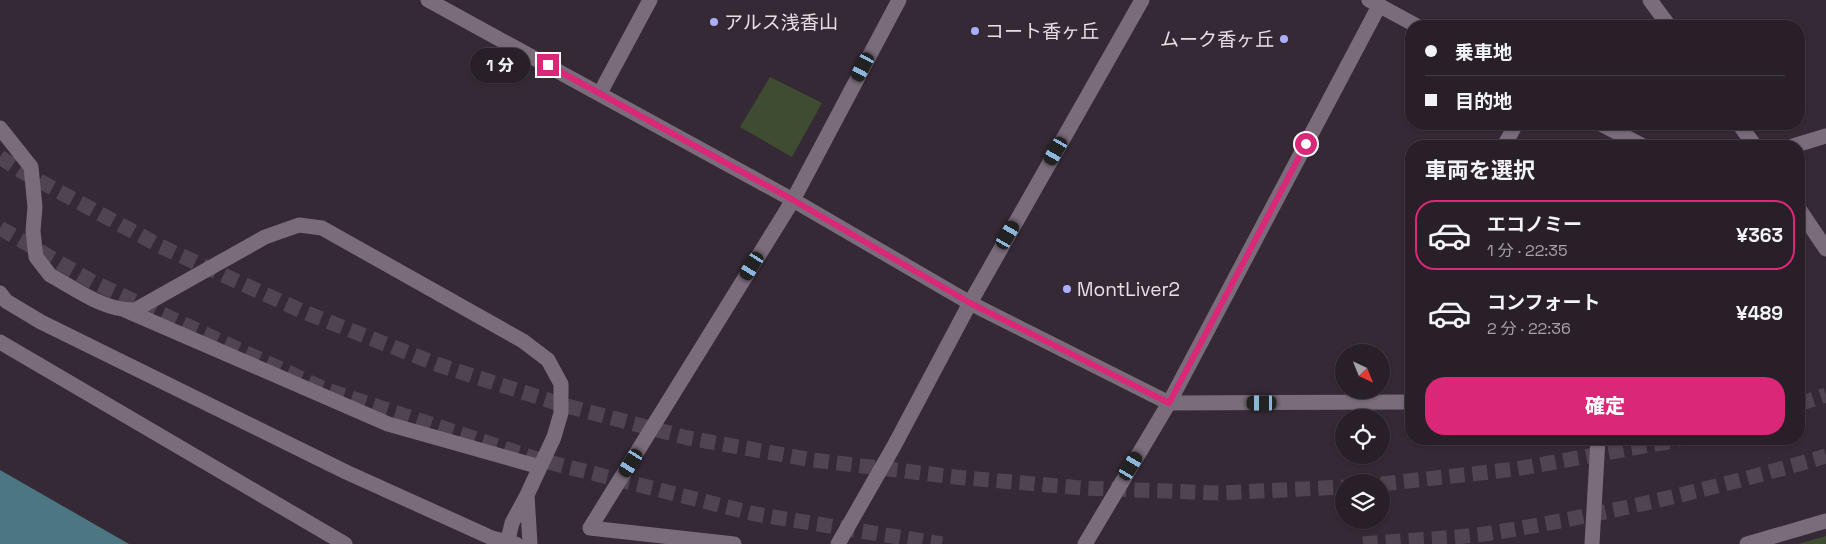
<!DOCTYPE html>
<html lang="ja">
<meta charset="utf-8">
<style>
body{margin:0;font-family:"Space Grotesk","Noto Sans JP",sans-serif;background:#342c34;color:#f1f3f6;height:100vh;display:flex;flex-direction:column;font-size:19px;white-space:nowrap}
*{box-sizing:border-box;margin:0}
p{font-size:16px;color:#a5a2a8}
.icon{flex:none;width:28px;height:28px;fill:none;stroke:currentColor;stroke-width:2;stroke-linecap:round;stroke-linejoin:round}
.map{position:relative;flex:1;overflow:hidden}
.panel{position:absolute;left:1405px;top:140px;width:400px;height:305px;display:flex;flex-direction:column;background:#281f28;border-radius:20px;box-shadow:0 1px 4px #0004,0 0 0 1px #443d45}
.panel>*{flex:none}
.hud{position:absolute;left:1405px;top:20px;width:400px;height:110px;border-radius:20px;box-shadow:0 1px 4px #0004,0 0 0 1px #443d45;display:grid;align-content:center;height:110px;padding:0 20px;background:#281f28}
.needle{width:32px;rotate:137deg}
.controls{position:absolute;left:1335px;top:344px;display:grid;gap:10px}
.controls a{display:grid;place-items:center;width:55px;height:55px;border-radius:50%;background:#281f28;box-shadow:0 1px 4px #0004,0 0 0 1px #443d45;font-size:25px}
.end{position:absolute;width:22px;height:22px;margin:-11px;border:6px solid #db2777;background:#fff;box-shadow:0 0 0 2px #fff}
.from{border-radius:50%}
.bubble{position:absolute;height:35px;border-radius:18px;background:#281f28;box-shadow:0 1px 4px #0004,0 0 0 1px #443d45;font-size:16px;font-weight:800;line-height:35px;text-align:center}
.car{position:absolute;width:15px;height:30px;margin:-15px -8px;border-radius:6px;box-shadow:0 0 4px 1px #0007;background:linear-gradient(#222 24%,#8ab4d8 0 40%,#222 0 76%,#8ab4d8 0 86%,#222 0)}
.hud b{display:flex;align-items:center;gap:18px;height:48px;font-size:19px}
.hud b+b{border-top:1px solid #443d45}
.hud i{width:12px;height:12px;background:#f1f3f6}
ul{padding:0;list-style:none}
li{display:flex;align-items:center;gap:15px;height:70px;margin:0 10px 8px;padding:0 10px;border:2px solid transparent;border-radius:20px}
li div{flex:1}
li b{display:block;font-size:19px}
li em{font-style:normal;font-weight:800}
li.selected{border-color:#db2777}
li>.icon{width:45px;height:45px;stroke-width:1.5}
h2{padding:0 20px;font-size:22px;line-height:60px}
.cta{display:flex;gap:10px;margin-top:auto;padding:10px 20px}
.cta a{flex:1;height:58px;border-radius:20px;background:#db2777;color:#fff;font-size:20px;font-weight:800;line-height:58px;text-align:center}
.map>svg:first-child{display:block}
</style>
<div class="map">
<svg width="1826" height="544" viewBox="0 0 1826 544">
<rect width="100%" height="100%" fill="#352936"/>
<path fill="#3e4c31" d="M770,77l52,26 -30,54 -52,-30z
M1826,536v8h-28z"/>
<path fill="#4c7681" d="M0,470l129,74h-129z"/>
<g fill="none" stroke-linecap="round" stroke-linejoin="round">
<path stroke="#504451" stroke-width="15" stroke-dasharray="15 8" stroke-linecap="butt" d="M0,157l21,14 139,75 144,66 135,53 124,40 125,33 125,22 142,17 127,11 137,5 125,-6
M0,228l93,54 231,107 216,71 215,54 187,30
M1799,404l27,-9
M1381,484l135,-15 151,-27 12,-3
M1363,544c42,-4 86,-5 128,-11 114,-18 225,-45 335,-77"/>
<path stroke="#7a6c7b" stroke-width="15" d="M428,0l365,200 177,103 199,100 242,-1
M1369,0l48,26
M1650,0l19,26
M600,93l50,-93
M1601,124l42,22
M1739,124l16,22
M0,128l31,39 4,40 -2,24 3,26 14,18c26,14 54,36 85,35l130,-73 34,-12 23,3 201,113 25,19 13,24v29l-7,24 -27,58 3,49
M1504,146l12,-22
M1793,146l33,-10
M1799,209l27,40
M0,293l6,8 35,21 305,150 146,66 24,6
M125,310l263,114 152,43
M0,342l345,202
M507,544l5,-21 15,-28
M734,544l-144,-16 203,-328 106,-200
M838,544l56,-98 76,-143 172,-303
M1085,544l84,-141 210,-397
M1592,544l6,-105
M1747,544l79,-23"/>
</g>
<g fill="none" stroke-linecap="round" stroke-linejoin="round">
<path stroke="#db2777" stroke-width="6" d="M548,65l245,135 177,103 199,100 137,-259"/>
</g>
<g fill="#abaffb" stroke="#352936" stroke-width="2">
<circle cx="714" cy="22" r="5"/>
<circle cx="975" cy="31" r="5"/>
<circle cx="1284" cy="39" r="5"/>
<circle cx="1067" cy="289" r="5"/>
</g>
<g text-anchor="middle" stroke-width="5" stroke-linejoin="round" paint-order="stroke">
<g font-size="19" fill="#e7dfe8" stroke="#352936" text-anchor="start">
<text x="724" y="29">アルス浅香山</text>
<text x="985" y="38">コート香ヶ丘</text>
<text x="1274" y="46" text-anchor="end">ムーク香ヶ丘</text>
<text x="1077" y="296">MontLiver2</text>
</g>
</g>
</svg>
<div class="controls">
<a><svg class="needle" viewBox="-14 -14 28 28"><path d="M0-13l5 13h-10z" fill="#e53935"/><path d="M0 13l5-13h-10z" fill="#a5a2a8"/></svg></a>
<a><svg class="icon" aria-label="locate" viewBox="0 0 24 24"><circle cx="12" cy="12" r="6"/><path d="M12 2v4M12 18v4M2 12h4M18 12h4"/></svg></a>
<a><svg class="icon" aria-label="layers" viewBox="0 0 24 24"><path d="M12 4l9 5-9 5-9-5zM3 14l9 5 9-5"/></svg></a>
</div>
<i class="end from" style="left:1306px;top:144px"></i>
<i class="end" style="left:548px;top:65px"></i>
<div class="bubble" style="left:470px;top:48px;width:60px">1 分</div>
<i class="car" style="left:863px;top:67px;rotate:208deg"></i>
<i class="car" style="left:1056px;top:151px;rotate:210deg"></i>
<i class="car" style="left:1008px;top:235px;rotate:30deg"></i>
<i class="car" style="left:752px;top:266px;rotate:212deg"></i>
<i class="car" style="left:1262px;top:403px;rotate:270deg"></i>
<i class="car" style="left:631px;top:463px;rotate:212deg"></i>
<i class="car" style="left:1131px;top:466px;rotate:31deg"></i>
<div class="hud">
<b><i class="from"></i>乗車地</b>
<b><i></i>目的地</b>
</div>
<section class="panel">
<h2>車両を選択</h2>
<ul>
<li class="selected"><svg class="icon" aria-label="car" viewBox="0 0 24 24"><path d="M5 17H2v-5l4-1 3-4h7l3 4 3 1v5h-3M9 17h6M6 11h13"/><circle cx="7" cy="17" r="2"/><circle cx="17" cy="17" r="2"/></svg><div><b>エコノミー</b><p>1 分 · 22:35</p></div><em>¥363</em></li>
<li><svg class="icon" aria-label="car" viewBox="0 0 24 24"><path d="M5 17H2v-5l4-1 3-4h7l3 4 3 1v5h-3M9 17h6M6 11h13"/><circle cx="7" cy="17" r="2"/><circle cx="17" cy="17" r="2"/></svg><div><b>コンフォート</b><p>2 分 · 22:36</p></div><em>¥489</em></li>
</ul>
<div class="cta"><a>確定</a></div>
</section>
</div>
